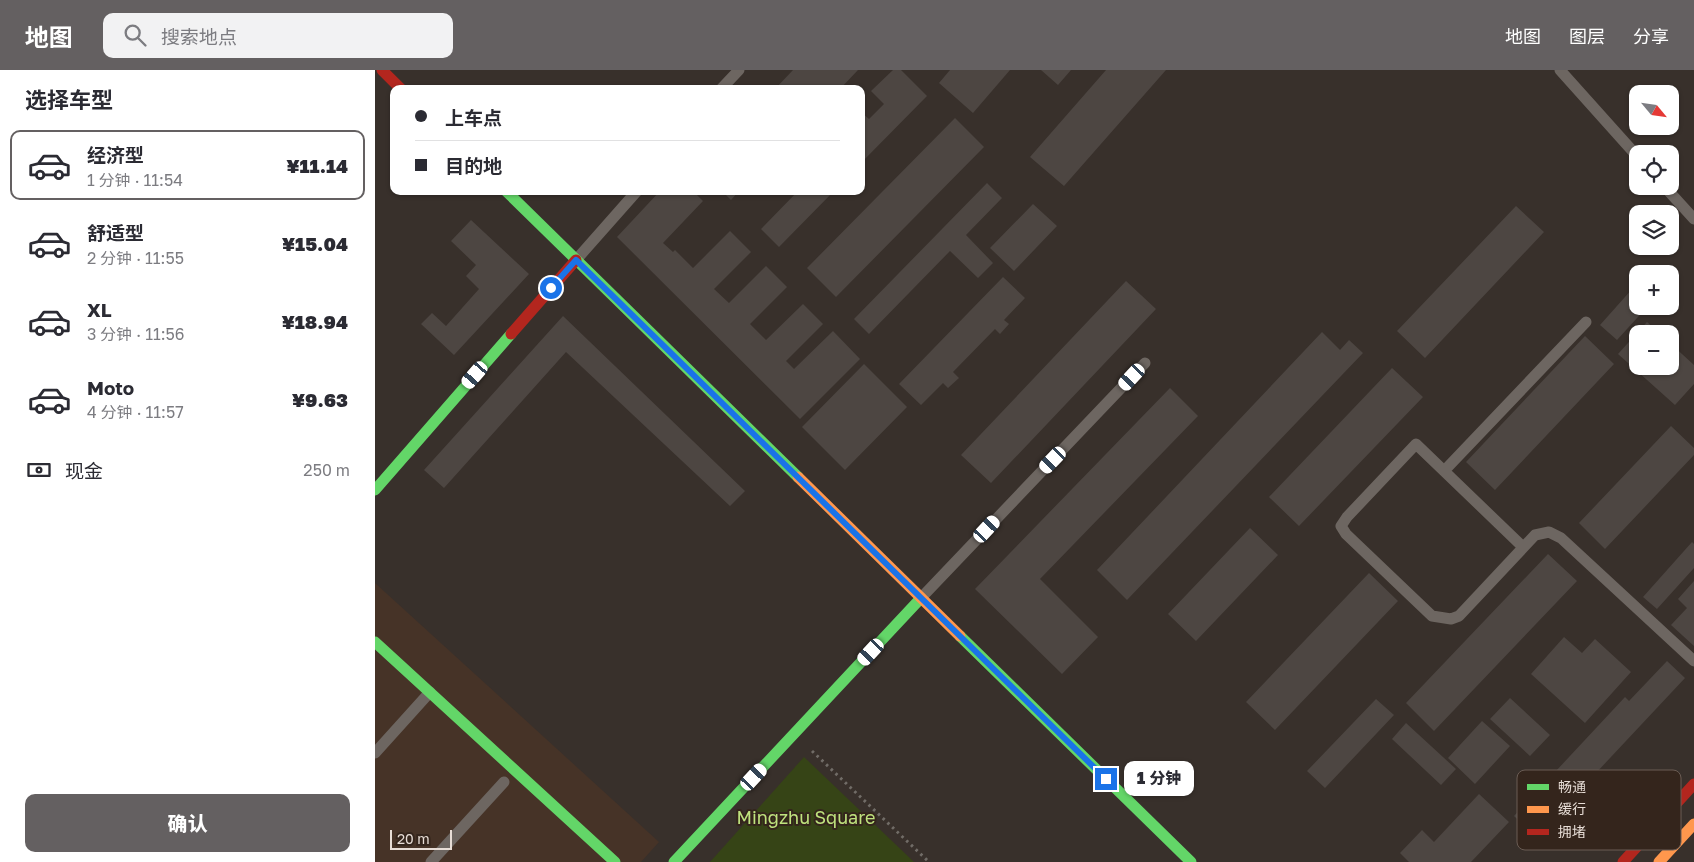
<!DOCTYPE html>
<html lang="zh">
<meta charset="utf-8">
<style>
body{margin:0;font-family:"Golos Text","Noto Sans SC",sans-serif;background:#f2f2f3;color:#2b2b33;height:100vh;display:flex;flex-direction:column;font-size:19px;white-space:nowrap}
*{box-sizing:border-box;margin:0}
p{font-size:16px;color:#7c7c81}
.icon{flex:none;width:28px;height:28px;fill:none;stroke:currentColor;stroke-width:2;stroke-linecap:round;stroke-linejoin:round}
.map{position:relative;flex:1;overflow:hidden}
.side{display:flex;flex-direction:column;background:#fff;width:375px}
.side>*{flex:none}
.guide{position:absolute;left:15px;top:15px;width:475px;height:110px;border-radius:10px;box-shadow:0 1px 4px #0004;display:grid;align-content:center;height:110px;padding:0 25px;background:#fff}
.needle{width:32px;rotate:119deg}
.buttons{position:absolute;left:1254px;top:15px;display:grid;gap:10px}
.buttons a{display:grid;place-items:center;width:50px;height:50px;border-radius:10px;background:#fff;box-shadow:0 1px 4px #0004;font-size:25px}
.scale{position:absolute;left:15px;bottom:12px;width:62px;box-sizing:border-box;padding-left:5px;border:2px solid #e7ddd6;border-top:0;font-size:14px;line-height:18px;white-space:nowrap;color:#e7ddd6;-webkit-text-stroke:4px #34251c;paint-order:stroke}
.end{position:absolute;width:22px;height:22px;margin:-11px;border:6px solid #1a73e8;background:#fff;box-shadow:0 0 0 2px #fff}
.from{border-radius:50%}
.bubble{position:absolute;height:35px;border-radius:10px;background:#fff;box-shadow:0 1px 4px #0004;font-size:16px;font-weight:800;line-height:35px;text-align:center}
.car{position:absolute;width:15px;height:30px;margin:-15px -8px;border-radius:6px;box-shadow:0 0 4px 1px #0007;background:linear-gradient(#fff 24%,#345 0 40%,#fff 0 76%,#345 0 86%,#fff 0)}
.guide b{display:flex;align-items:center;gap:18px;height:48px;font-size:19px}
.guide b+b{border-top:1px solid #e1e1e2}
.guide i{width:12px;height:12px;background:#2b2b33}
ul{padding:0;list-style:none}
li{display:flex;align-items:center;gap:15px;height:70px;margin:0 10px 8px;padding:0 15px;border:2px solid transparent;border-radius:10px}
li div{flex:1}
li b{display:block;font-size:19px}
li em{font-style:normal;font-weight:800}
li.current{border-color:#646061}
li>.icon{width:45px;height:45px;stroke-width:1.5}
h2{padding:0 25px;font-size:22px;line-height:60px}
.pay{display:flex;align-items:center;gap:12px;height:55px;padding:0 25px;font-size:19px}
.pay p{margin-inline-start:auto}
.action{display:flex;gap:10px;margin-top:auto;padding:10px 25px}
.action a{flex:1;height:58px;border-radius:10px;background:#646061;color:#fff;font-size:20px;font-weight:800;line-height:58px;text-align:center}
header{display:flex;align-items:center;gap:30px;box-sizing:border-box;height:70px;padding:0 25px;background:#646061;color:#fff}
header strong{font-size:24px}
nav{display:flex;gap:28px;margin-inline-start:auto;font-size:18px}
.search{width:350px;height:45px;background:#f2f2f3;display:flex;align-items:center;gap:12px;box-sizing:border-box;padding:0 18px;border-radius:10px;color:#7c7c81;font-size:19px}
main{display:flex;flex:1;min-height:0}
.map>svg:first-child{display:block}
</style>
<header>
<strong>地图</strong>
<div class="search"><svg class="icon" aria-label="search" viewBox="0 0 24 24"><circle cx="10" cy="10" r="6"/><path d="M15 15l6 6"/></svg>搜索地点</div>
<nav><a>地图</a><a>图层</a><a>分享</a></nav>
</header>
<main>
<section class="side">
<h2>选择车型</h2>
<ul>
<li class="current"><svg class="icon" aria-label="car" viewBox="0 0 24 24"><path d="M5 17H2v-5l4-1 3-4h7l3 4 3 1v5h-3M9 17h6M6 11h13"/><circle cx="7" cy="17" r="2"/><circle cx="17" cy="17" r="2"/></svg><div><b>经济型</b><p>1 分钟 · 11:54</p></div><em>¥11.14</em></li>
<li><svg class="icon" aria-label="car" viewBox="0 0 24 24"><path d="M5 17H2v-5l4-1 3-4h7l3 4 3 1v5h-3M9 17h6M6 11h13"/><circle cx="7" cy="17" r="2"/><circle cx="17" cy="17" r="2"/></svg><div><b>舒适型</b><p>2 分钟 · 11:55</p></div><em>¥15.04</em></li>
<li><svg class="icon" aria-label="car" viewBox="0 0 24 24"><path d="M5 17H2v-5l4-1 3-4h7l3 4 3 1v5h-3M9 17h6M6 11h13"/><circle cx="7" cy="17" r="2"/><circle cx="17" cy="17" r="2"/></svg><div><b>XL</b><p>3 分钟 · 11:56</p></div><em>¥18.94</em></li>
<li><svg class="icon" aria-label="car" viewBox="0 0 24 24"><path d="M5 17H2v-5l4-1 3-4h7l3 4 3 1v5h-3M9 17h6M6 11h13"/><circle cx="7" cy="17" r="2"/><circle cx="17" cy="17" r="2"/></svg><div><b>Moto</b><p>4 分钟 · 11:57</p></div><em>¥9.63</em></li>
</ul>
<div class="pay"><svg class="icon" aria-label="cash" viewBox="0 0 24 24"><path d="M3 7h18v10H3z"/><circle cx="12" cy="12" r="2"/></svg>现金<p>250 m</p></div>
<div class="action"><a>确认</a></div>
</section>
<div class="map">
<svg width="1319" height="792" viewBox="0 0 1319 792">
<rect width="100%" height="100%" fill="#38302b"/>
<path fill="#463327" d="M0,513l284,259 -18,20h-266z"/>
<path fill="#364416" d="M429,687l110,105h-204z"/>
<path fill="#4d4642" d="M418,0h65l-18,19h-65z
M518,0h8l26,26 -66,67v-51l8,7 15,-15 -13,-13z
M575,0h60l-37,43 -34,-30z
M666,0h30l-13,15z
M731,0h60l-102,116 -34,-29z
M580,48l29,29 -148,150 -29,-29z
M612,113l15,15 -36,37 27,28 -15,15 -28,-27 -81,83 -15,-15z
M285,121h33l10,10 -40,42 10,9 2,-2 18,18 37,-37 21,21 -37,37 15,14 37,-37 21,21 -37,37 16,16 37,-36 20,20 -37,37 8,8 39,-38 27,28 -60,60 -183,-182z
M347,121h17l-8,9z
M423,121h36l-55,56 -18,-18z
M658,134l24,22 -43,45 -24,-23z
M1141,136l28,26 -119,126 -28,-27z
M96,150l58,54 -75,81 -33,-31 11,-11 14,13 33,-37 -13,-13 10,-11 -25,-24z
M628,207l22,21 -21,22 5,4 -9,10 -5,-5 -42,43 6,6 -11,10 -5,-5 -22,22 -22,-21z
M751,211l30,28 -165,174 -30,-28z
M1258,218l4,4v14h11l-31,34 -17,-15z
M188,246l182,175 -15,15 -164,-154 -122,136 -20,-18z
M1272,252l13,12h-23v32h33v-23l24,22v19l-19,21 -57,-51z
M947,262l18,18 9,-10 14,13 -236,247 -30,-30z
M1210,266l29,28 -119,126 -29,-28z
M489,294l43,43 -62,63 -43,-43z
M1017,298l31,29 -124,129 -30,-29z
M795,318l28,28 -158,163 58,58 -36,37 -87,-85z
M1296,356l23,22v7l-89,94 -26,-26z
M875,458l28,27 -82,86 -28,-27z
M1317,472l2,2v24l-37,41 -14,-12z
M1173,484l29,27 -143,150 -28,-28z
M994,503l29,28 -123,129 -29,-28z
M1319,511v65l-23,-21 16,-17 -9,-9z
M1189,567l18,16 13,-14 36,33 -46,51 -54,-49z
M1292,591l18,17 -149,159 -22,-21 111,-119 4,4z
M1135,628l40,37 -20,21 -40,-37z
M1001,629l18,16 -69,73 -18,-17z
M1107,651l28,25 -35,38 -27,-26z
M1031,653l50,46 -15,16 -49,-46z
M1104,724l30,28 -38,40h-62l-9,-9 22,-23 12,12z"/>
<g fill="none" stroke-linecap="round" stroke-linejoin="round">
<path stroke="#716c67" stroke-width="3" stroke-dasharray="2.5 4" stroke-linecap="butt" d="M437,681l117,111"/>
<path stroke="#6d6661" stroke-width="11" d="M1185,0l77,86
M346,19l18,-19
M1289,116l30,33
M201,190l61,-69
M1069,401l142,-149
M1148,477l-107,-103 -69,73 -6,9 5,8 86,82 19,3 8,-3 76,-81 14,-3 12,6 133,123
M546,528l224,-235
M0,683l55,-61
M56,792l73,-80"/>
<path stroke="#63d668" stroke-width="11" d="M131,121l292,286
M0,420l136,-156
M585,566l231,226
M0,572l240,220
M299,792l247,-264"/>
<path stroke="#ff974d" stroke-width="11" d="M423,407l162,159
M1284,792l35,-38"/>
<path stroke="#b3261e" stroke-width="11" d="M7,0l19,19
M136,264l65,-74
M1248,792l71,-78"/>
</g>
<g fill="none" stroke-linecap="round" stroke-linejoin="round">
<path stroke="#1a73e8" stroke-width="6" d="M176,218l25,-28 530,519"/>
</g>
<g text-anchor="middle" stroke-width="4" stroke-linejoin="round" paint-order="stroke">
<g font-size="18" fill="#bfe37e" stroke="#34251c">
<text x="431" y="754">Mingzhu Square</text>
</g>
</g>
<rect x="1142" y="700" width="164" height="80" rx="8" fill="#34251c" stroke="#6a5c54" stroke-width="1"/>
<rect x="1152" y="714" width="22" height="6" fill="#63d668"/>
<rect x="1152" y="736" width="22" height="7" fill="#ff974d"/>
<rect x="1152" y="759" width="22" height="6" fill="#b3261e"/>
<g font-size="14" fill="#e7ddd6">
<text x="1183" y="722">畅通</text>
<text x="1183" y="744">缓行</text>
<text x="1183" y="767">拥堵</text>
</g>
</svg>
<div class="buttons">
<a><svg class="needle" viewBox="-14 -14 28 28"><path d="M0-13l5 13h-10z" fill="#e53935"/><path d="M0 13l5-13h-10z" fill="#7c7c81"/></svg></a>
<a><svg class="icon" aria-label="locate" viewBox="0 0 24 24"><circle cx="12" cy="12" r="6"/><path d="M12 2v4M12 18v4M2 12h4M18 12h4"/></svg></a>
<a><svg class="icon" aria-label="layers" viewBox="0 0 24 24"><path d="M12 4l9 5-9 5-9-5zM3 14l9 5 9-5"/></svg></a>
<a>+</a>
<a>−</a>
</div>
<div class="scale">20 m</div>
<i class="end from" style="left:176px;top:218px"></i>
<i class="end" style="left:731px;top:709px"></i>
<div class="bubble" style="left:749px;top:691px;width:70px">1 分钟</div>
<i class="car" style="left:100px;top:305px;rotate:221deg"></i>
<i class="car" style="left:757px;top:307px;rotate:223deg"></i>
<i class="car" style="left:678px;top:390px;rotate:224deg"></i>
<i class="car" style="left:612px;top:459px;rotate:43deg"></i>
<i class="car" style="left:496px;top:582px;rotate:223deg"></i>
<i class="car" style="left:379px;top:707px;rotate:43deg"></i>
<div class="guide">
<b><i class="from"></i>上车点</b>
<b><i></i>目的地</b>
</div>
</div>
</main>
